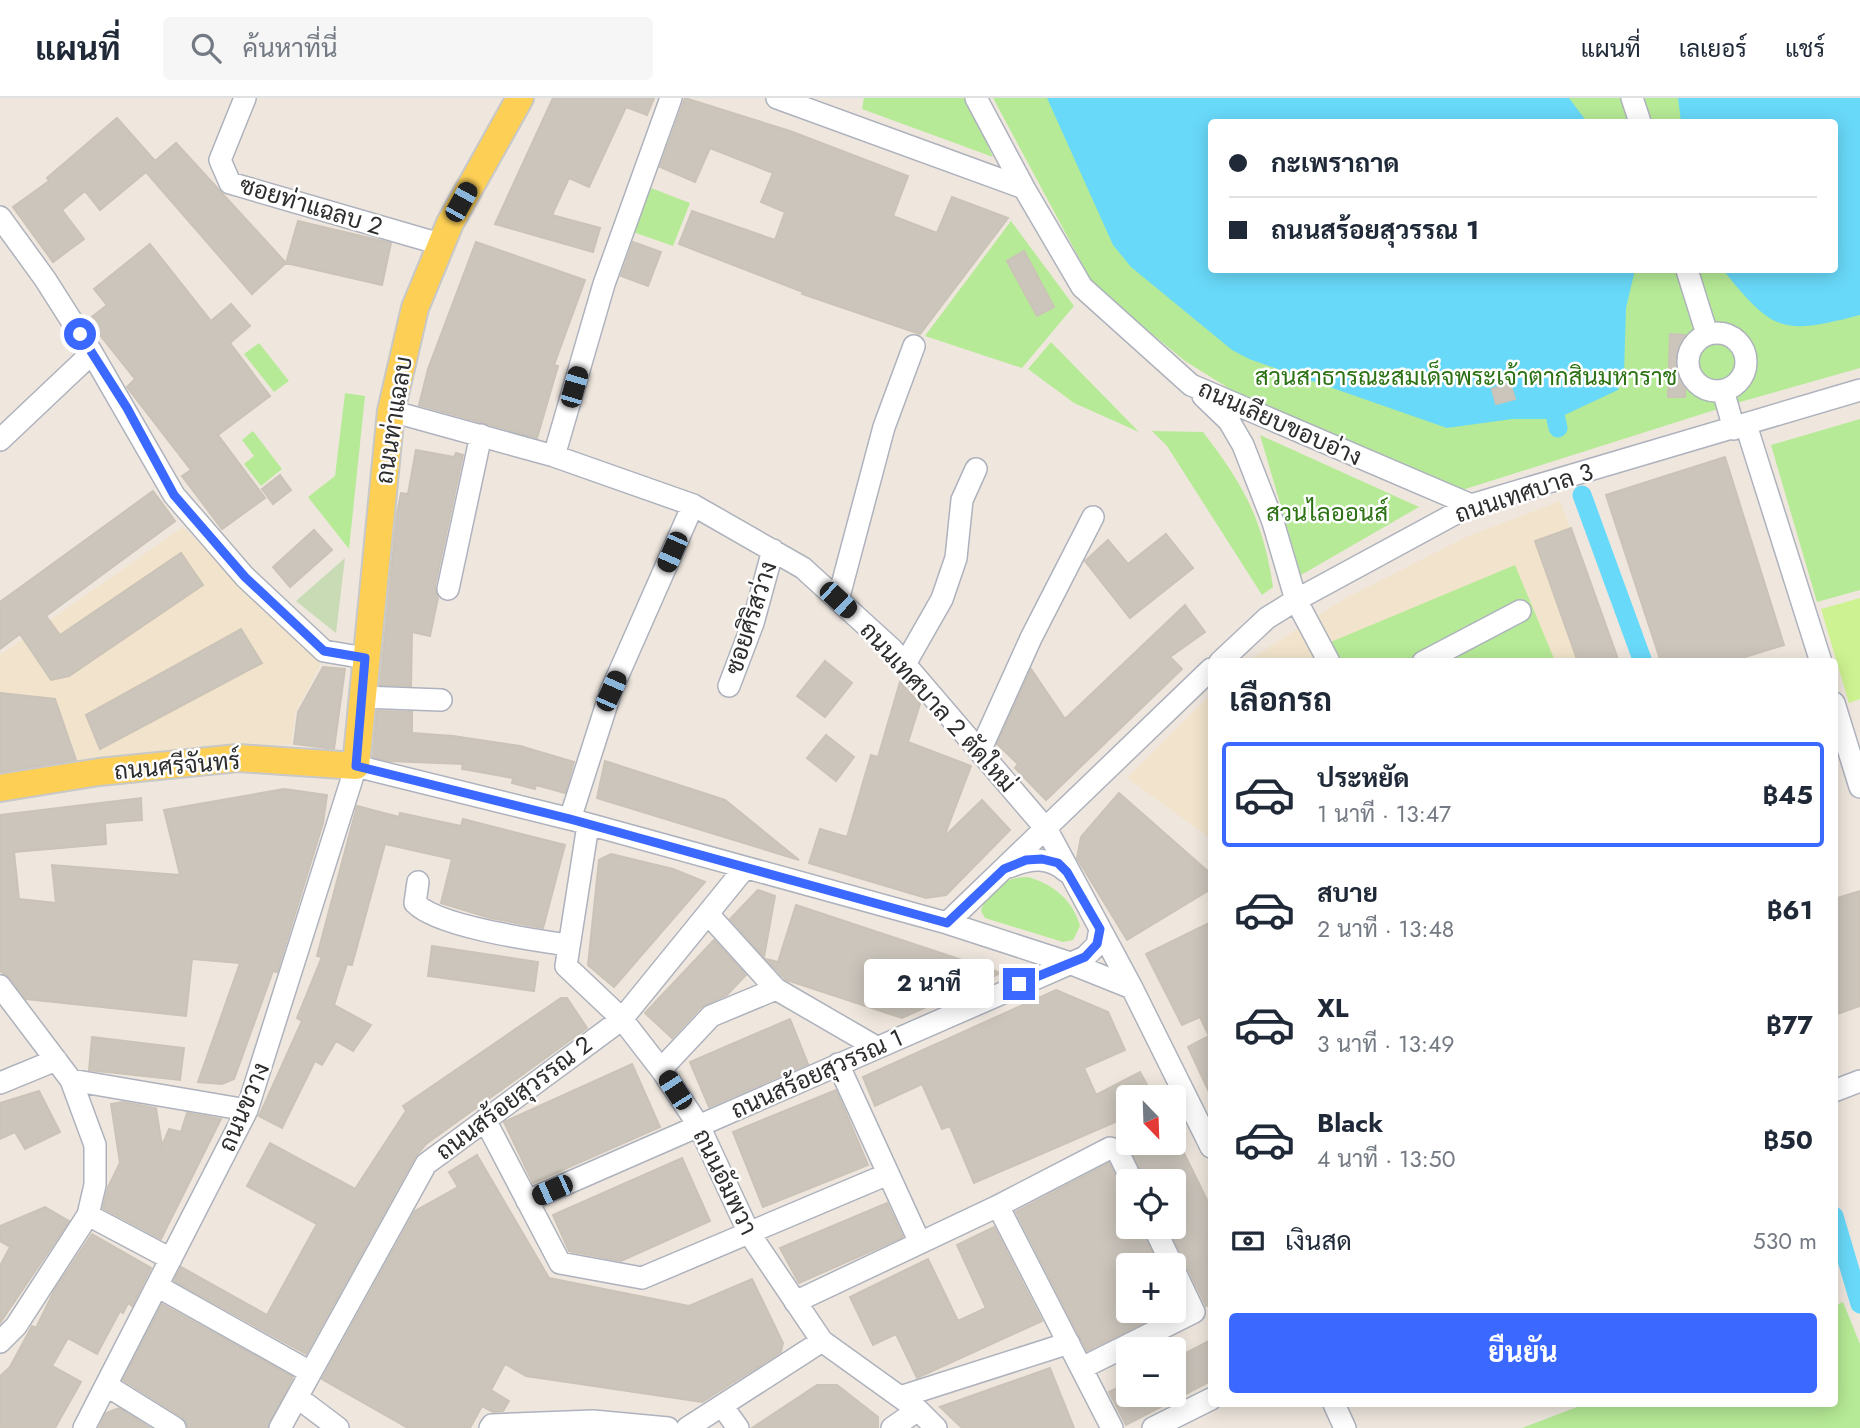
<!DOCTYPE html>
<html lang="th">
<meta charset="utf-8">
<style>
body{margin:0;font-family:Jost,Sarabun,sans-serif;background:#f6f6f7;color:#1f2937;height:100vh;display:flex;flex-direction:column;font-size:26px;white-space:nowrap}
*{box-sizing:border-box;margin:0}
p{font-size:23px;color:#747a83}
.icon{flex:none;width:38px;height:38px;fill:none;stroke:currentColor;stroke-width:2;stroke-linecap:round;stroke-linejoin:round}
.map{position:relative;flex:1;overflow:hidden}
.details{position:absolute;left:1208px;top:560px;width:630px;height:749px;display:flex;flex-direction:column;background:#fff;border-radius:7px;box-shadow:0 4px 18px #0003}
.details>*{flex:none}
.top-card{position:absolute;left:1208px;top:21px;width:630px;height:154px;border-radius:7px;box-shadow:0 4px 18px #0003;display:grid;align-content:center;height:154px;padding:0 21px;background:#fff}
.needle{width:46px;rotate:157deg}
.fabs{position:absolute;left:1116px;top:987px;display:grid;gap:14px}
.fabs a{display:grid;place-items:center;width:70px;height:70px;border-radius:7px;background:#fff;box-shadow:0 4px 18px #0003;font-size:35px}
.end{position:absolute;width:32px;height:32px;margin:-16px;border:9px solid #3b68ff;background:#fff;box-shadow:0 0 0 4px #fff}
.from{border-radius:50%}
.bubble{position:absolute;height:49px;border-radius:7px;background:#fff;box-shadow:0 4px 18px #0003;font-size:23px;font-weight:700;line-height:49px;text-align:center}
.car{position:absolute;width:21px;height:42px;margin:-21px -10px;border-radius:9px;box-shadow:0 0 5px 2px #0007;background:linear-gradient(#222 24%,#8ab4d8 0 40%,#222 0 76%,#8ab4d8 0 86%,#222 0)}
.top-card b{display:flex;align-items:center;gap:24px;height:66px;font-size:26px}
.top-card b+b{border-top:2px solid #e0e1e3}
.top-card i{width:18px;height:18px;background:#1f2937}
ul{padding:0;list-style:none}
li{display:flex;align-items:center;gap:21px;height:105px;margin:0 14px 10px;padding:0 7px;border:4px solid transparent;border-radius:7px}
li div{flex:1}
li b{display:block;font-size:26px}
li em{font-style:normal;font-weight:700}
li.on{border-color:#3b68ff}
li>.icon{width:63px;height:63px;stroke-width:1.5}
h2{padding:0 21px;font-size:32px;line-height:84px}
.pay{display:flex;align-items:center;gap:18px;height:77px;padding:0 21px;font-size:26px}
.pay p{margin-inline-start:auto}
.cta{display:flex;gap:14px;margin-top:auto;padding:14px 21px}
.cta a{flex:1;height:80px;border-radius:7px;background:#3b68ff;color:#fff;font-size:28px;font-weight:700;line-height:80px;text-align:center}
header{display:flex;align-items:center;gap:42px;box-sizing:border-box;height:98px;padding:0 35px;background:#fff;border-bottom:2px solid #e0e1e3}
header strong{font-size:33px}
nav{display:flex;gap:38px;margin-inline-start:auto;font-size:24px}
.search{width:490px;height:63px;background:#f6f6f7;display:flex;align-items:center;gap:18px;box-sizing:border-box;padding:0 24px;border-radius:7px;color:#747a83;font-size:26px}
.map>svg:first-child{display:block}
</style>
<header>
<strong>แผนที่</strong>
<div class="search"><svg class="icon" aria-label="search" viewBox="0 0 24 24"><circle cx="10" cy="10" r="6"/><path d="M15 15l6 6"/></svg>ค้นหาที่นี่</div>
<nav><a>แผนที่</a><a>เลเยอร์</a><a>แชร์</a></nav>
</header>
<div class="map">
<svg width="1860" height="1330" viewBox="0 0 1860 1330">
<rect width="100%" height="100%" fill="#efe7de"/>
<path fill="#f2e4cc" d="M1560,403l59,160 -373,1 98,-63 122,-62z
M183,429l138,137 -25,48 -5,32 -210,24 -12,-32 -69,-13v-68z
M1211,596v145l-84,-61z"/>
<path fill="#b6ea96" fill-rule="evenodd" d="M864,0h102l27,59 -131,-48z
M993,0h867v270l-120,34 -281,89 -224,-99 -50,-31 -91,-75zM1211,24h623v148h-623z
M651,90l39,15 -17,43 -40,-14z
M1011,123l63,85 -52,62 -97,-32z
M1051,244l88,90 -65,-29 -46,-34z
M259,245l30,38 -15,11 -30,-38z
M345,295l20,3 -16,153 -41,-52 27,-21z
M1860,321v171l-43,12 -46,-157z
M253,333l29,38 -21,17 -17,-22 10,-8 -12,-16z
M1152,333l51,1c41,53 60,88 70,155l-11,8 -95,-149z
M1260,337l159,72 -118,68z
M1515,467l40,96h-222l-7,-17z
M1028,779c25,7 45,23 52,49l-7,14 -10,2 -78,-24 -4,-7c6,-22 25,-34 47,-34z
M1843,1204l17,42v84h-338l63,-24h249v-98z"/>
<path fill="#c8dbb4" d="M345,460l-9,75 -40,-32z"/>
<path fill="#cdf291" d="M1860,500v101l-11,4 -28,-94z"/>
<path fill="#69d9f9" d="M1047,0h522l18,24h-376v148h424l-9,38 -2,65 -6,17 -62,29h-44l-65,9 -198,-69 -17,-9 -101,-83 -18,-22z
M1678,0h182v217c-77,20 -86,18 -137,-45h111v-148h-153z"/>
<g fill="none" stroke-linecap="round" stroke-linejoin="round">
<path stroke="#69d9f9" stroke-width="19" d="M1556,321l2,9
M1582,397l61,167
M1834,1118l26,88"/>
</g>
<path fill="#cbc5bc" stroke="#cbc3b7" stroke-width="2" d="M553,0h101l-7,17 -21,-8 -37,80 -20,-9 -17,37 48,13 -7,24 -98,-28z
M685,0l105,33 118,45 -15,40 44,17 15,-36 56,21 -88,116 -118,-40 1,-2 -124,-48 13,-33 83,29 10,-28 -24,-10 12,-29 -63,-25 -15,34 -35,-15z
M117,20l38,43 21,-18 110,120 -34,31 -106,-122 -46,38 -15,-19 -23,19 22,29 -31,23 -40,-55 36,-26 -2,-3z
M298,123l93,22 -9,42 -96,-22z
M476,144l109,38 -31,85 4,1 -21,72 -118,-33 9,-36z
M633,144l28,10 -13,34 -27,-10z
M150,146l61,77 20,-17 19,22 -20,17 40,53 -52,39 47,63 -43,31 -40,-53 9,-6 -64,-83 8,-8 -47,-59 19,-15 -13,-16z
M1024,153l30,56 -17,9 -30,-55z
M1670,236l15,1v62h-17z
M1510,285l5,16 -19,5 -4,-15z
M416,352l38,7 2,-4 7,2 -28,131 3,12 -8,38 -18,-4 -1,54 -31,-1 17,-172 4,-20 7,1z
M1725,359l59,188 -55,17h-68l-55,-167z
M280,377l11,15 -18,14 -11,-15z
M153,393l22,30 -129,95 14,19 121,-82 22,32 -134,91 -18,4 -31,-46 -20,15v-47z
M1571,430l48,134h-41l-43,-121z
M314,432l18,20 -42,37 -17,-20z
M1166,436l27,34 -63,50 -45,-57 23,-21 20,24z
M1185,507l20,27 -35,25 12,12 -136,131 -31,-32 3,-4 -21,-20 34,-75 34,50z
M241,531l21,34 -162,86 -14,-34z
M825,563l27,22 -27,34 -28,-21z
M323,569l22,2 -11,80 -40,-5 4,-32z
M900,584l20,22 -12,38 63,24 -27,71 38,-37 28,30 -64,65 -20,3 -117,-35 11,-34 27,8 24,-82 7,2z
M0,595l55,6 21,61 -76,12z
M377,613l35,1v21l41,3 67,10 54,16 -9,31 -29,-8 -1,4 -23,-6 1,-5 -51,-9 1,-5 -74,-3 -16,-4z
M826,637l28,22 -18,24 -29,-23z
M605,663l120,39 74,60 -202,-62z
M284,691l43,6 -4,28 -46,149 -4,-1 -39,108 -12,5 -24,-2 42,-119 -48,-4 -6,57 -160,-17 -16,-21 -10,-7v-156l141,-17 1,22 -37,3 1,21 -92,8 5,47 37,4 -4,-38 128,10 -16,-65z
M1119,695l92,81v15l-84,51 -50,-82 4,-21z
M357,708l42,11 1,-4 61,13 2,-7 102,26 -22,83 -53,-10 -49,-15 11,-44 -67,-15 -33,121 -5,-1 -13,41 37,20 -18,26 -17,-10 -14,24 -7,-4 -33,67 -23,-12 43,-95 -5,-3 25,-61 -5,-1z
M611,756l62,15 32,13 -91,105 -26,-22 11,-105z
M758,792l17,6 -11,61 -34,-38z
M1860,793v115l-26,9v-116z
M796,807l205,68 -99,45 -116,-38 -20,-21 12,3z
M1211,824v174l-23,-49 21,-11 -9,-19 -18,8 -36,-71z
M714,842l32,35 -19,20 -26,12 -29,31 -27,-25z
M432,848l106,16 -4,29 -106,-15z
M1056,892l52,22 17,38 -41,18 12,27 44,-23 14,25h-25v19l-155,67 -24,-57 -8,3 -20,-45 -47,22 -12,-29z
M561,900h6l20,30 -161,116 -11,13 -109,197 -132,-73 7,-14 86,48 50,-91 -70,-38 23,-43 85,46 51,-78 -3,-5z
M790,921l18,45 -99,43 -19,-45z
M92,939l92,11 -4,32 -91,-10z
M632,966l28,63 -127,56 -29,-61z
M836,992l32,75 -105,42 -30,-75z
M39,993l21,41 -35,17 -10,-17 -15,7v-36z
M123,1004l33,6 6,38 7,-17 12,3 6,-19 34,6 -60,120 -58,-31 5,-21 12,-24 -9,-59z
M1174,1035l37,75v96l-5,2 -38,-79h6v-46h-29l-16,-37 45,-1z
M477,1057l72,123 140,28 63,-27 31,64 -2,9 -79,50 -176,-26 -21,-12 -14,26 18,11 -6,10 -10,1 -11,-6 -12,22h-62l-86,-49 93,-168 43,-24 -9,-15z
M682,1060l28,63 -89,40 -52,-10 -16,-36z
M1109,1065l12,24 8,6v34h12l17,38h-29v46h38l-80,40 -71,-139z
M887,1105l16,34 -104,46 -19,-35z
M45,1109l24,14 -69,102v-57l10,-19 -10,-6v-15z
M994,1129l48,94 -125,57 -21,-44 -23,11 -23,-48 78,-38 30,62 28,-13 -29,-63z
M92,1136l59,34 -19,38 -4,-3 -5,10 -3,-2 -23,43 -29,-16 -16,28 29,16 -26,46h-55v-52l10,-9 22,-41 4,2 18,-37z
M162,1206l131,73 -26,51h-79l-6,-11 -59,-37z
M1211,1242v41l-85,44 -17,-33 20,-10v13h45v-36z
M1050,1270l24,60h-112l-22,-21z
M817,1287h20l41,32v11h-126z
M119,1310l31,20h-51l7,-15z"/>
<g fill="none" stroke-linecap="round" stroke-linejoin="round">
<defs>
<path id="minor" d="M245,0l-25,62 10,23 210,61
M777,0l247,90
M976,0l48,90 58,99 109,98 280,120
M1632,0l8,24
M0,119l45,62 47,74 82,142 71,82 79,74 41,7
M1687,172l20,64
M1688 264a29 29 0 1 1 58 0a29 29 0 1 1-58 0Z
M1723,292l11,39
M1203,298l26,25 14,24 30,77 23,78 33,62
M391,313l163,45 139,49 110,63 89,81 155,181 85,158 79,159
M1746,327l75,237
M0,342l92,-87
M554,358l50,-172 67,-186
M448,491l33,-154
M838,502l46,-173 30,-81
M1220,564l47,-44 29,-18 175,-95 389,-115
M1423,564l97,-51
M905,566l37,-65 14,-41 6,-58 14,-31
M729,588l24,-63 20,-73
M362,599l79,3
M1834,605l26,84
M980,653l51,-113 62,-121
M570,721l41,-128 82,-186
M588,727l-22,141 56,53 41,53 36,54 50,107 73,108 96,69 18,18
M1009,769c22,-9 40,-11 58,5
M418,784l-3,21c23,24 119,37 153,42
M708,816l68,75
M947,825l264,-254
M0,888l71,94 24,65v40l-7,30 -72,111 -16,16
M838,966l82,179
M663,974l1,-6 47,-50 65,-27 100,58
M71,982l176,30
M0,985l56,-23
M1834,993l26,-10
M485,1022l75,143 82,15 246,-104
M527,1103l558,-244 12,-12 3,-16
M998,1108l112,-58 7,2 15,31
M88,1117l83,44
M1154,1129l18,38
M157,1188l153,86
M795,1204l203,-96 114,222
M1082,1270l112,-56 -20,-42
M106,1287l69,43
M297,1299l41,31
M900,1299l169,-54
M1334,1306l11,24
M723,1309l15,21
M84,1330l163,-318 109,-344 214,53 377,104 120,39 65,26
M280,1330l146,-264 196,-145 122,-150
M490,1330l2,-3 101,-4 75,7
M687,1330l135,-87
M892,1330l26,-18
M1153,1330l58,-29"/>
<path id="major" d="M0,690l99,-16 139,-14 118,8 35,-355 24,-103 35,-85 70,-125"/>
</defs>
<use href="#minor" stroke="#aeb2bd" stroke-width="24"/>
<use href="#major" stroke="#c8c8c8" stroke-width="30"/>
<use href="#minor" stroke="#fff" stroke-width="21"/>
<use href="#major" stroke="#fdcf55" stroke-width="26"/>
</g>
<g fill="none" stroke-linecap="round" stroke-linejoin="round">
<path stroke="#3b68ff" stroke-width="9" d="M80,236l47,74 47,87 71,82 79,74 41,7 -9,108 214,53 377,104 57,-54 22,-9 16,-1 16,4 9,9 33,57 -3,15 -12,13 -66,27"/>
</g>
<g text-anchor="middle" stroke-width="5" stroke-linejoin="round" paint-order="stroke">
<g font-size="24" fill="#2d2d2d" stroke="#fff">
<text transform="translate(311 108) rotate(17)" y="8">ซอยท่าแฉลบ 2</text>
<text transform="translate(394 322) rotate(-81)" y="8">ถนนท่าแฉลบ</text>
<text transform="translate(1280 325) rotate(24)" y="8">ถนนเลียบขอบอ่าง</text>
<text transform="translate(1524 395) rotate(-18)" y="8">ถนนเทศบาล 3</text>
<text transform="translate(751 520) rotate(-72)" y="8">ซอยศิริสว่าง</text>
<text transform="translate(938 609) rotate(48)" y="8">ถนนเทศบาล 2 ตัดใหม่</text>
<text transform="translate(177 668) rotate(-5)" y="8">ถนนศรีจันทร์</text>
<text transform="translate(817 976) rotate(-24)" y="8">ถนนสร้อยสุวรรณ 1</text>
<text transform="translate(514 1000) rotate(-37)" y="8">ถนนสร้อยสุวรรณ 2</text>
<text transform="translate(244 1009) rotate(-67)" y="8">ถนนขวาง</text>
<text transform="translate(725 1084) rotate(64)" y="8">ถนนอัมพวา</text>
</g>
<g font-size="24" fill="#2c7214" stroke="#fff">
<text x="1466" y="287">สวนสาธารณะสมเด็จพระเจ้าตากสินมหาราช</text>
<text x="1327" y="423">สวนไลออนส์</text>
</g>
</g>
</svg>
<div class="fabs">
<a><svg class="needle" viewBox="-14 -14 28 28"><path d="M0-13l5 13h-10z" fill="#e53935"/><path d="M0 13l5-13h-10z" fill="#747a83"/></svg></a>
<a><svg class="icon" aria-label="locate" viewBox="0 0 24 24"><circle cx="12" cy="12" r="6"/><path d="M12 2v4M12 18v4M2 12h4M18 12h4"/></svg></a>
<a>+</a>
<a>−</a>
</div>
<i class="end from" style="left:80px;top:236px"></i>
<i class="end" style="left:1019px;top:886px"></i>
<div class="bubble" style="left:864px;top:861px;width:130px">2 นาที</div>
<i class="car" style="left:461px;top:104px;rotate:29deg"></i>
<i class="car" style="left:574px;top:289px;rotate:16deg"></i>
<i class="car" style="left:672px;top:454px;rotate:204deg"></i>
<i class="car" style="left:838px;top:502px;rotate:133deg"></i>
<i class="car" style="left:611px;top:593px;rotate:24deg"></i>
<i class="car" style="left:675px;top:992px;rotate:327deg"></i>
<i class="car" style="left:552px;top:1092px;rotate:246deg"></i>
<div class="top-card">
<b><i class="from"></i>กะเพราถาด</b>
<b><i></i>ถนนสร้อยสุวรรณ 1</b>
</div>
<section class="details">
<h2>เลือกรถ</h2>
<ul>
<li class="on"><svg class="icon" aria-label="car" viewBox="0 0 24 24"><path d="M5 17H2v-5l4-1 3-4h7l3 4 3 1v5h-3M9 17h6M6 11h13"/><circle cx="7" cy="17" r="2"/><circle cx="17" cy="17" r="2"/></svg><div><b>ประหยัด</b><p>1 นาที · 13:47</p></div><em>฿45</em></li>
<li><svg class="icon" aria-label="car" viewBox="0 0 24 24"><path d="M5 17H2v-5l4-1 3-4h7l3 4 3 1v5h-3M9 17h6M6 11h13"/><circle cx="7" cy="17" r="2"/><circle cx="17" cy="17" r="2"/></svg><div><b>สบาย</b><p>2 นาที · 13:48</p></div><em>฿61</em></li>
<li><svg class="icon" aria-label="car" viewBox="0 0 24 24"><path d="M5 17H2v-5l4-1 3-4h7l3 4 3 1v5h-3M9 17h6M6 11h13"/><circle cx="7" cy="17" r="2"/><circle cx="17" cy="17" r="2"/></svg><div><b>XL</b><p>3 นาที · 13:49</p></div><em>฿77</em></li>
<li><svg class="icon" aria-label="car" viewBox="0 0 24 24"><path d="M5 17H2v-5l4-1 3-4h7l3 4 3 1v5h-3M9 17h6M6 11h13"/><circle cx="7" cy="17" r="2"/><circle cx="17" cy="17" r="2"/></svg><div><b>Black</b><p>4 นาที · 13:50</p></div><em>฿50</em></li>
</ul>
<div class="pay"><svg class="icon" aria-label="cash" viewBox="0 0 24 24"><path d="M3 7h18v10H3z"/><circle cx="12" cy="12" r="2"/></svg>เงินสด<p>530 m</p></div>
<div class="cta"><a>ยืนยัน</a></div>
</section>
</div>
